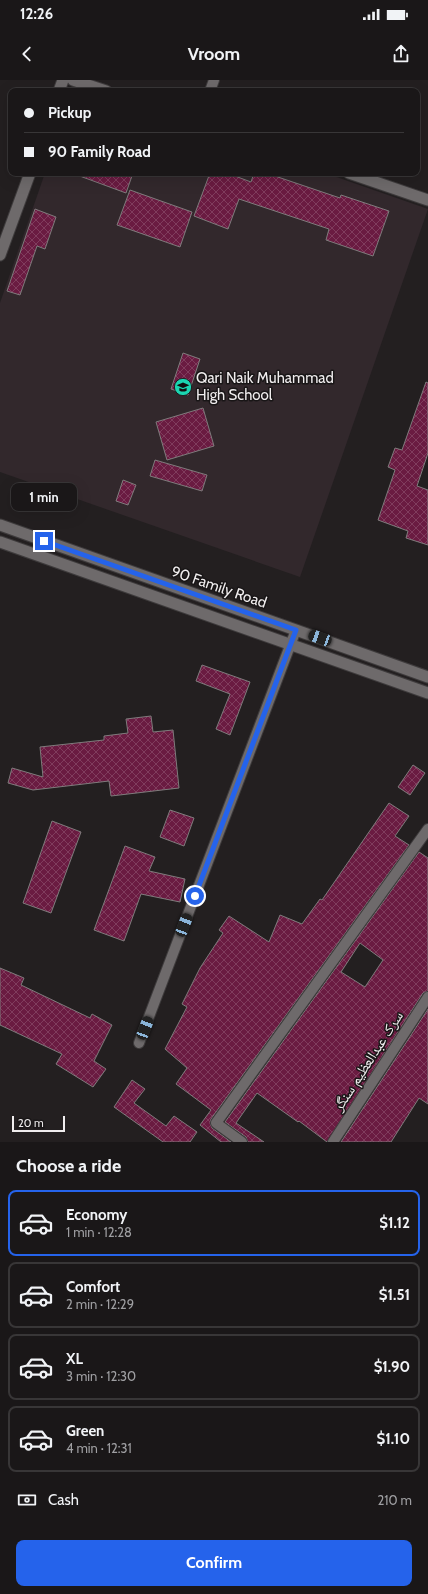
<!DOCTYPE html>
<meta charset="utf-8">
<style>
body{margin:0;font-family:Cabin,"Noto Naskh Arabic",sans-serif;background:#232021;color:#f1f3f6;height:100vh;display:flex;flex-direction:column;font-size:15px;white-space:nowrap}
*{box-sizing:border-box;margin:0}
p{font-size:13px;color:#9f9fa2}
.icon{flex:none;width:22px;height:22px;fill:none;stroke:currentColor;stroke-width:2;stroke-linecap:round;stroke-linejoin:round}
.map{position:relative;height:1062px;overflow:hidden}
.sheet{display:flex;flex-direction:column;background:#1a1718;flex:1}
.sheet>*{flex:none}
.hud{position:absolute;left:8px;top:8px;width:412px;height:88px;border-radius:8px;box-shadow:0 4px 16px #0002,0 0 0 1px #383637;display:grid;align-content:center;height:88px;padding:0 16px;background:#1a1718}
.scale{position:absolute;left:12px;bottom:10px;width:53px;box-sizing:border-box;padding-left:4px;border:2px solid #f0edee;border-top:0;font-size:11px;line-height:14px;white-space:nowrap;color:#f0edee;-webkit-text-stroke:3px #191617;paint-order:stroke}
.end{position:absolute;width:18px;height:18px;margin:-9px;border:5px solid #2563eb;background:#fff;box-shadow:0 0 0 2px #fff}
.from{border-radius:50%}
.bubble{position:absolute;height:28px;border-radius:8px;background:#1a1718;box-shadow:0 4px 16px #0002,0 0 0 1px #383637;font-size:13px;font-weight:700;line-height:28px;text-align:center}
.car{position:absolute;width:12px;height:24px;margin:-12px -6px;border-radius:5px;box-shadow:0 0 3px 1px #0007;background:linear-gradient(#222 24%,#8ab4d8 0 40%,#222 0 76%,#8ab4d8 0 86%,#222 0)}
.hud b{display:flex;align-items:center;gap:14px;height:38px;font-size:15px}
.hud b+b{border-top:1px solid #383637}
.hud i{width:10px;height:10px;background:#f1f3f6}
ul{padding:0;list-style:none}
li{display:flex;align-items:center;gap:12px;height:66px;margin:0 8px 6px;padding:0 8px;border:2px solid #383637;border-radius:8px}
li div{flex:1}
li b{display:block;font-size:15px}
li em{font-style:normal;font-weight:700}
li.active{border-color:#2563eb}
li>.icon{width:36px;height:36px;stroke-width:1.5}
h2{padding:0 16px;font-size:18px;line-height:48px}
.pay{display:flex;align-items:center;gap:10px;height:44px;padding:0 16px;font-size:15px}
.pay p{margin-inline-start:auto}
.primary-button{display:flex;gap:8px;margin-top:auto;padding:8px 16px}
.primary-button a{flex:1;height:46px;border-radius:8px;background:#2563eb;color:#fff;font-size:16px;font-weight:700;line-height:46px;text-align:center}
.status{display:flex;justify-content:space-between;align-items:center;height:28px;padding:0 20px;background:#1a1718;direction:ltr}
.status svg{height:11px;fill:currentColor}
header{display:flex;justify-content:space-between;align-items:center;height:52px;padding:0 16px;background:#1a1718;font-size:18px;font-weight:700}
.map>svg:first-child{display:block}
</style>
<div class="status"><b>12:26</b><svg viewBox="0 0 49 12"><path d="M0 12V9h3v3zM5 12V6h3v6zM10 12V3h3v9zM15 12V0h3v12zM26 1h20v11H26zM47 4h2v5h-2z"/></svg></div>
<header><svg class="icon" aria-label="back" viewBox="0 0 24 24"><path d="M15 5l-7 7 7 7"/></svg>Vroom<svg class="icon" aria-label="share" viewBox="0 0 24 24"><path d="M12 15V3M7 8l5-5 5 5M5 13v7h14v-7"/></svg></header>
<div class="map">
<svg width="428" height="1062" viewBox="0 0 428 1062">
<defs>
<pattern id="building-cross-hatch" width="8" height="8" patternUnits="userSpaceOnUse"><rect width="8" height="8" fill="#6a1b41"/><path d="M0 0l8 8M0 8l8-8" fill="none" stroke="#803c5d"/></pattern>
</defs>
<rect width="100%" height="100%" fill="#231f20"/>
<path fill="#32282c" d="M45,93h280l103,36 -128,368 -300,-105v-169z"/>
<path fill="url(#building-cross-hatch)" stroke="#7f7b7c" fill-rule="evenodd" d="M77,93h56l-7,20 -49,-18z
M210,93h17l24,9 3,-9h12l74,25 1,-3 48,16 -16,45 -47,-16 3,-11 -90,-30 -11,30 -34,-13z
M130,110l62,22 -12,35 -63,-22z
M35,129l21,8 -11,32 -8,-3 -17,49 -13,-4z
M183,273l17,6 -12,36 -17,-6z
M426,302l2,1v70l-11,33 11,4v55l-22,-7 2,-7 -30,-11 17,-50 -7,-3 7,-19 7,2z
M203,328l11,38 -47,14 -11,-38z
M155,380l52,15 -5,16 -52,-15z
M123,400l13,5 -8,20 -12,-4z
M202,585l48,17 -20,53 -14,-6 14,-35 -34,-13z
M151,636l2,16 20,-2 6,58 -68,8 -2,-15 -76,9 -25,-7 4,-15 31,9 -3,-30 64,-7v-4l24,-3 -2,-14z
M413,685l12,8 -15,22 -12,-8z
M389,723l20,13 -14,20 14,9 -198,274 -1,4 2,5 19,14h-10l-21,-17 11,-15 -35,-26 11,-16 -22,-19 22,-42 -5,-3 18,-36 23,-35 -4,-3 10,-14 40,26 11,-27 22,9 18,-25 2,1z
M170,730l24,8 -10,28 -24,-9z
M52,741l29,11 -30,81 -28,-10z
M125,766l30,11 -6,14 36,8 -5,23 -39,-8 -17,47 -30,-11z
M419,772l9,6v133l-5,2 -96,149 -28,-21 -1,1 -41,-29 -21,30 28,19h-16l-2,-5 -21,-15zM360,863l23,17 -18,27 -24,-15z
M0,888l24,10 -3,7 69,33 2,-4 20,11 -18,36 12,8 -13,18 -37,-23 6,-10 -62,-29z
M428,929v95l-9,-6 -28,44h-50z
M132,1000l13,9 -11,14 32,23 8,-10 23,16 -7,10h-27l-49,-35z"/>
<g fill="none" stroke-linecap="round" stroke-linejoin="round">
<defs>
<path id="service" d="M210,11l4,-11
M139,963l157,-413
M242,1062l-26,-19 212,-294
M333,1062l95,-145"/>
<path id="minor" d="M73,0l33,11
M59,11l4,-11
M349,93l79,27
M0,175l30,-82"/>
<path id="tertiary" d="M0,445l428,152
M0,462l428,151"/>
</defs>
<use href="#service" stroke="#3e3b3c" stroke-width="12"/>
<use href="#minor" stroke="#3e3b3c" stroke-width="13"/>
<use href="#tertiary" stroke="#3e3b3c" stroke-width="13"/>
<use href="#service" stroke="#6e6a6b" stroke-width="10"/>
<use href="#minor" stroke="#6e6a6b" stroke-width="11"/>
<use href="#tertiary" stroke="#6e6a6b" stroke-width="11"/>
</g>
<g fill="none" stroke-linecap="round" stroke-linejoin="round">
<path stroke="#2563eb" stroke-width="5" d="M44,461l252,89 -101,266"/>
</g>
<defs>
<symbol id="school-disc" viewBox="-11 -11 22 22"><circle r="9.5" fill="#1bd5b1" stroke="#191617"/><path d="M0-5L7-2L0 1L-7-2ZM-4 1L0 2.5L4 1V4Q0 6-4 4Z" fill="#111"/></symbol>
</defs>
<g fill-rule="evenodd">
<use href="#school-disc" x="173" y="297" width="20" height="20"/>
</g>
<g text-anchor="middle" stroke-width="3" stroke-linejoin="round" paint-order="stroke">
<g font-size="15" fill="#f0edee" stroke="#191617" text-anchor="start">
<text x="196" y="303">Qari Naik Muhammad<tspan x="196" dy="17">High School</tspan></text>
</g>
<g font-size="15" fill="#f0edee" stroke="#191617">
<text transform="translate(219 507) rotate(19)" y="5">90 Family Road</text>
<text transform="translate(368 981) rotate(-57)" y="5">سرک عبدالعظیم سنگر</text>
</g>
</g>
</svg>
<div class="scale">20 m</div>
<i class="end from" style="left:195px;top:816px"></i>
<i class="end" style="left:44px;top:461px"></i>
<div class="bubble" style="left:11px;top:403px;width:66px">1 min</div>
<i class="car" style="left:320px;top:558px;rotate:290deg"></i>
<i class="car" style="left:184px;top:845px;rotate:21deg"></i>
<i class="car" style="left:145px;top:948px;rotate:21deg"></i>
<div class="hud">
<b><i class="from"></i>Pickup</b>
<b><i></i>90 Family Road</b>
</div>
</div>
<section class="sheet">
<h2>Choose a ride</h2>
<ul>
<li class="active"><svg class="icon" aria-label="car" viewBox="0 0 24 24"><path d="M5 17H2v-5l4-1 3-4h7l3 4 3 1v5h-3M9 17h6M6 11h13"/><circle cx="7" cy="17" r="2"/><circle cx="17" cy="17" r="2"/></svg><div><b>Economy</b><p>1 min · 12:28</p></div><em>$1.12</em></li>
<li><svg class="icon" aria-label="car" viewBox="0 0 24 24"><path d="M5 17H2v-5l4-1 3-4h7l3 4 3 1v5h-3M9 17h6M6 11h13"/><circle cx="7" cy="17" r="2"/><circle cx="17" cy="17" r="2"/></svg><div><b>Comfort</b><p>2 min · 12:29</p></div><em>$1.51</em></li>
<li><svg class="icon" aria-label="car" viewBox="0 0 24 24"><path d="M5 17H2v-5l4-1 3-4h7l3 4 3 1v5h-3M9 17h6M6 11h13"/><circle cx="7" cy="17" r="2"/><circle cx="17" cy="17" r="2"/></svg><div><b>XL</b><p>3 min · 12:30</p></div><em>$1.90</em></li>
<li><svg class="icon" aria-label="car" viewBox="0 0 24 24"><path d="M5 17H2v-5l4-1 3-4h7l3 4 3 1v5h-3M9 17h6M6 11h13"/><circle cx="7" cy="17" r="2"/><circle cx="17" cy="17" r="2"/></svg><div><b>Green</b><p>4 min · 12:31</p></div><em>$1.10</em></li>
</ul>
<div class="pay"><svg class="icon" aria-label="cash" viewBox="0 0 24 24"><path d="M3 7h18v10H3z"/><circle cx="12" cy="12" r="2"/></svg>Cash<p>210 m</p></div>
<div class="primary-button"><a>Confirm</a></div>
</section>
